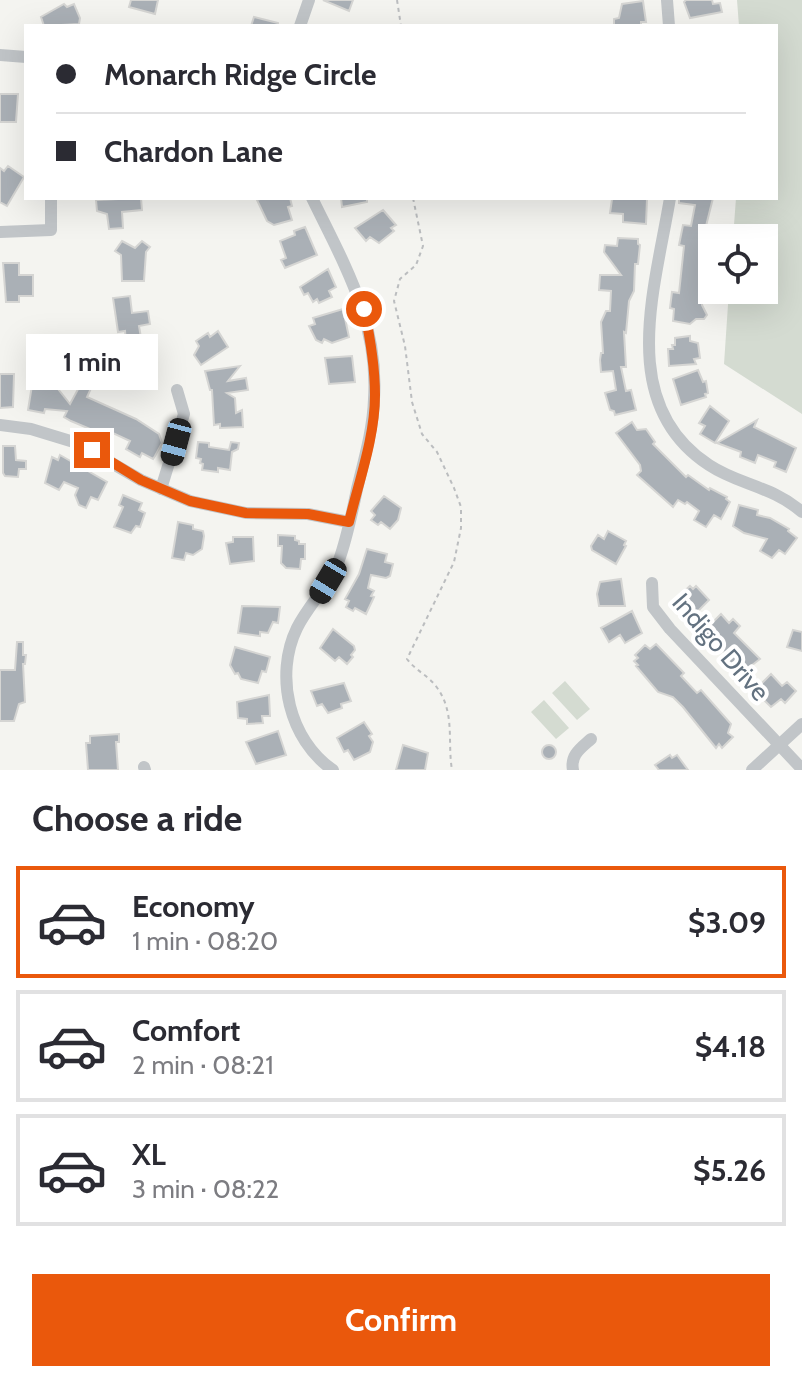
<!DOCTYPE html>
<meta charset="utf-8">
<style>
body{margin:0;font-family:Cabin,sans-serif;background:#f7f7f7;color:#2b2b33;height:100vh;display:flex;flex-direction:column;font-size:30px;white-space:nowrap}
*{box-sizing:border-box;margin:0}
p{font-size:26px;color:#7c7c81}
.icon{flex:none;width:44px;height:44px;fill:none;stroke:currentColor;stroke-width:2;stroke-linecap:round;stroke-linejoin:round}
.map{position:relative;height:770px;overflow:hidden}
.details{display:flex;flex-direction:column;background:#fff;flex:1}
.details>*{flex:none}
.hud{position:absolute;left:24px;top:24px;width:754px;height:176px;border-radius:0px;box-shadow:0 8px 32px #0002;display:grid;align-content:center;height:176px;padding:0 32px;background:#fff}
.controls{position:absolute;left:698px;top:224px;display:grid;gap:16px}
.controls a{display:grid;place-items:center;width:80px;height:80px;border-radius:0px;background:#fff;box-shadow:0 8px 32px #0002;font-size:40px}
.end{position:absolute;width:36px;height:36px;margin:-18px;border:10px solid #ea580c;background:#fff;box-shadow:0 0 0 4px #fff}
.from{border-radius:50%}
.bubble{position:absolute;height:56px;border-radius:0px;background:#fff;box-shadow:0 8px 32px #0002;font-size:26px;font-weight:800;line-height:56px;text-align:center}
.car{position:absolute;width:24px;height:48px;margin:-24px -12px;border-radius:10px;box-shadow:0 0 6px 2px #0007;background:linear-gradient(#222 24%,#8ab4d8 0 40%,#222 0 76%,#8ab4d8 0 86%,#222 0)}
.hud b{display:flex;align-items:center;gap:28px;height:76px;font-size:30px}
.hud b+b{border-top:2px solid #e1e1e2}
.hud i{width:20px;height:20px;background:#2b2b33}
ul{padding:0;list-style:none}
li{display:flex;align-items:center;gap:24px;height:112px;margin:0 16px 12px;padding:0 16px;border:4px solid #e1e1e2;border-radius:0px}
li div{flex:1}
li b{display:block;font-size:30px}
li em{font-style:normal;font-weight:800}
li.active{border-color:#ea580c}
li>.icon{width:72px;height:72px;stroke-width:1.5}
h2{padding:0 32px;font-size:36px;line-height:96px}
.primary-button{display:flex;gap:16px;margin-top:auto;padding:16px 32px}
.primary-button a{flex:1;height:92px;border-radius:0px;background:#ea580c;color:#fff;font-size:32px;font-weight:800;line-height:92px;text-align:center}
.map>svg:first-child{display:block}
</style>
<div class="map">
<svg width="802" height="770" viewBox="0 0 802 770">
<rect width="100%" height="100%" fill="#f4f4f0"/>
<path fill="#d4dbd1" d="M737,0h65v414l-78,-50 5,-74h35v-52h-31l3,-40h40v-172h-37z
M565,681l25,28 -13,11 -25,-27z
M544,700l25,28 -13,11 -25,-27z"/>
<path fill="#aab0b6" stroke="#d5d5d3" stroke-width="2" d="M131,0h27l-3,14 -26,-7z
M323,0h30l-4,11z
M686,0h26l1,4 7,-1 2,9 -32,6 -6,-16z
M643,1l3,21h-5v4h-27v-7l5,-1 3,-14z
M64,4l3,3 7,-3 6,14 -1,6 -35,2 -3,-9z
M254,17l24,6v3h-27z
M0,94h18l-2,28h-16z
M8,166l16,11 -17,29 -7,-4v-34l4,3z
M141,198l1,12 -20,2 1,16 -14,1 -2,-15 -10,-3 -1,-11z
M263,198h27l2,8 -4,1 4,13 -18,5 -7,-4 -10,-21z
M341,198h26v4l-25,5z
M679,198h34l-7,28 5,1 -7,33 8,2 -1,21h-4l-2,4 -3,18 5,10 -3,4h-8l-6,5 -17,-3 1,-12 -4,-1 2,-16 7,1 5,-47 -5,-1 4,-20 8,1 4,-21 -16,-2z
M612,199h35l-1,25 -23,-2v-8l-13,-1z
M383,210l13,15 -5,3 3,3 -15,12 -9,-6 -4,4 -11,-13z
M305,227l12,28 -32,13 -4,-8 5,-2 -6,-17 15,-6 -1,-4z
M618,238l20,1v5l2,1 -2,19h-3l-1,27 -5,10 -3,32 -2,-1 2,35h-5l5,24 5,-1 5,20 -21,5 -1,-4 -4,-1 -5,-17 11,-3 -3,-19 -12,1 -1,-12 1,-7h2l-2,-31 5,-11h4l1,-20 -12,-1 1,-15h21l-17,-23 1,-7 12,1z
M122,241l13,7 7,-7 8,6 -4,5 -2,29h-22l-1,-26 -6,-4z
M3,263h16v12h14v21h-14v6h-13z
M328,269l8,18 -7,4 3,6 -13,6 -2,-4 -4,3 -5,-9 -4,2 -4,-8z
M130,296l2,17 16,-2 2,13 -11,2 2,12 -15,3 -1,-10 -7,1 -5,-34z
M343,309l6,28 -17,6 -8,-4 -2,4 -6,-3 -7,-14 6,-2 -2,-6z
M218,331l10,16 -27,18 -7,-10 5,-9 -3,-5 12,-8 2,4z
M690,336v5l8,2 2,15 -6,1 2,5 -27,2 -1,-17h5l-1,-4h3v-7z
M352,356l3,26 -26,2 -4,-26z
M240,366l-12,15 18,-3 2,12 -21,3 8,5 1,15 6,-3 1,17 -23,1v-4l-6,1 -2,-35h-2l-5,-19z
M698,370l5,12 3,-1 2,12 -3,1 1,3 -25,8 -8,-26z
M34,373l13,2 -1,8 8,1 16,20 13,-24 10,4 -6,13 49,22 23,15 3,9 -7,13 -2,3 -11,-6 -2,4 -14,-8 4,-8 -17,-8 -2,5 -40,-17 -7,-4 3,-6 -22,-2 -1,4 -16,-3z
M0,374h14l-1,33 -13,1z
M710,406l19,15 -14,22 -15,-9 5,-8 -6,-3z
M757,420l-3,7 42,21 -10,24 -12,-5 2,-5 -18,-7 -3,8 -15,-6 1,-5 -24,-9z
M632,422l5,8 9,-1 9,13 -2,2 33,33 2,-2 21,15 1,-2 17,9 -1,2 4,3 -9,17 -7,-4 -8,12 -12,-7 5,-9 -12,-9 -2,2 -7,-4 -5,7 -36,-32 4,-4 -1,-6 -24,-32z
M198,442l11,1v4l20,3 2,-8 8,1 -1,6 -6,3 -2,18 -12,-2v4l-16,-2 1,-6 -3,-1 1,-4 -5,-1z
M3,446h12l1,14 10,1v8h-7l-1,8 -13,-1 -2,-3z
M60,455l47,27 -9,18 -7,-3 -5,11 -7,-3 -4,-10 3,-7 -14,-6 -5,8 -14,-7 7,-26 6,3z
M123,495l19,8 -3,7 6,3 -5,14 -4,-1 -5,7 -17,-6 9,-20 -4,-2z
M384,496l17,12 -3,12 -8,9 -9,-7 -3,3 -7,-5 4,-5 -4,-4z
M739,505l19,5 -1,5 13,3 19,11 -1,2 9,7 -12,16 -6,-4 -7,8 -12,-7 7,-12 -23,-6 -11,-7z
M178,522l15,3v4l10,2 1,5 -2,13 -9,6 -7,-2 -2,7 -12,-2z
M608,531l18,10 -2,4 2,1 -10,18 -24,-14 -1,-4 7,-11 6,4z
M278,535l17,1v4l4,1v3h6v15h-4l-1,10 -14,-1 -5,-5 1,-17h-4z
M233,537h20l1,24 -24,3 -4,-21 7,-1z
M367,549l20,5 -2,8 8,2 -3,12 -4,2 -15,-3 -3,13 6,3 -3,5 3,1 -8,17 -11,-6 -2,3 -7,-4 3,-6 -4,-2 14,-25z
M621,579l4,27h-26l-2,-12 3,-12z
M690,586l3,3 3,-3 13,14 -11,11 12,14 11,-11 8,9 4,-4 7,7 -6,7 26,26 -22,17 -14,-14 5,-5 -19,-18 -3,3 -12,-12 3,-3 -18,-17 4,-4 -5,-10z
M242,606l38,1 -2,16 -5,-1 -5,11 -8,-1v4l-22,-3z
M632,611l10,22 -17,10 -5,-8 -11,7 -8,-14z
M333,629l21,17 1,4 -4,5 2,2 -6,7 -8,-7 -4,4 -15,-13z
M793,630l9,2v19l-15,-4z
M17,642h6v13h3l-1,9h-2l2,38 -6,2 -5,17h-14v-51h15z
M656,644l28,29 -3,3 16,17 4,-3 30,34 -3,9 5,4 -11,11 -3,-4 -3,4 -33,-41 -10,-10 -15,-5 -22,-26 2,-1 -4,-4 4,-3 -3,-3 10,-10 5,4z
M235,647l35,10 -4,15 -4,-1 -4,12 -17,-4 -3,-6 -3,1 -5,-9z
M771,674l11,12 5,-4 9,9 -11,12 -4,-4 -10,8 -21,-21 7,-6 4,4z
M344,683l7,18 -10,3 1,4 -14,5 -6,-9 -5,2 -6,-15z
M269,695l1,21h-8l1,7 -16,1v-5l-9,-1 -1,-16z
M364,722l8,12 -3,2 4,6 -3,10 -16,8 -6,-10 -4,2 -7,-14z
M278,731l8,24 -30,9 -10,-22z
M119,734v8h-3l2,28h-30l-2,-27h4v-7z
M403,745l25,8 -3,17h-29z
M542 752a7 7 0 1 1 14 0a7 7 0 1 1-14 0Z
M670,755l2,3 5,-3 11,15h-29l-4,-5z"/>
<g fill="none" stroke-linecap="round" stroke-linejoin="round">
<path stroke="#bbbdbf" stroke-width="2" stroke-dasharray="4 4" stroke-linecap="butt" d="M397,0l4,26
M413,198l10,48 -7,19 -16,14 -6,22 11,45 7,56 10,32 15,18 17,36 7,19v21l-7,34 -47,97c8,11 20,16 28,26 21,26 12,55 17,85"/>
<path stroke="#c1c5c8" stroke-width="12" d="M667,0l2,26
M300,26l9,-26
M0,55l26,2
M312,198c32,66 67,124 62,201 -1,31 -10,61 -17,90 -5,24 -10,49 -18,71 -9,25 -30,44 -42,68 -23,47 -8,112 36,142
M670,198c-15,91 -54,206 39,267 30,20 63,21 93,47
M0,232l51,-2v-32
M0,425l31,4 46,14 64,37 49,21 56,12 62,1 41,8
M161,489l23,-75 -7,-24
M652,583l1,24 17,22 132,140
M144,767l1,3
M573,770c-3,-15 8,-22 18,-31
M752,770l50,-46"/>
</g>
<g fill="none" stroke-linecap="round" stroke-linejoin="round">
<path stroke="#ea580c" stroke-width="10" d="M92,450l49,30 49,21 56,12 62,1 41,8c10,-41 26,-85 26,-127 0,-29 -5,-58 -11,-86"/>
</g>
<g text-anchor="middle" stroke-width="8" stroke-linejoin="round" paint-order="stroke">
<g font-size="26" fill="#637280" stroke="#fff">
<text transform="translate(721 647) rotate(49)" y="9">Indigo Drive</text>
</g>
</g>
</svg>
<div class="controls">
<a><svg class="icon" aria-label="locate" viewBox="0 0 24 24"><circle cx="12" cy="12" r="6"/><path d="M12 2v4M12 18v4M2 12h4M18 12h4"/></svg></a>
</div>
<i class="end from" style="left:364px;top:309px"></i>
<i class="end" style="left:92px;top:450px"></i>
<div class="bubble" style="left:26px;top:334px;width:132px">1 min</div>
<i class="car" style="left:176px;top:442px;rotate:195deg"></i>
<i class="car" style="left:328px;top:581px;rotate:211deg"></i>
<div class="hud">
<b><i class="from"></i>Monarch Ridge Circle</b>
<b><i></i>Chardon Lane</b>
</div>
</div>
<section class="details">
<h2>Choose a ride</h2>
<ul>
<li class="active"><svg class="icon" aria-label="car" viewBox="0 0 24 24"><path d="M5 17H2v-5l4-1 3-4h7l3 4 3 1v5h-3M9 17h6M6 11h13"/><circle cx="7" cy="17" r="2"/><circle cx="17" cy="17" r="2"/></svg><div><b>Economy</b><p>1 min · 08:20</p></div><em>$3.09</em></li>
<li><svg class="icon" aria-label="car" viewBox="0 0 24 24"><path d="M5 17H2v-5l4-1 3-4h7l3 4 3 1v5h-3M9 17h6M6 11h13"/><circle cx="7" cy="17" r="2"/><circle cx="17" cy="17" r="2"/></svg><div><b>Comfort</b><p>2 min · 08:21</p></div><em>$4.18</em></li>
<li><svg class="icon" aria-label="car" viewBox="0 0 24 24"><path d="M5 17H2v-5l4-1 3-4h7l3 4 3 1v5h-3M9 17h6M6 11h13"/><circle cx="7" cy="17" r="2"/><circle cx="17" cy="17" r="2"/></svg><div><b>XL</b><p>3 min · 08:22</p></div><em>$5.26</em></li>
</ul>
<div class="primary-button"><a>Confirm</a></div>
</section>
